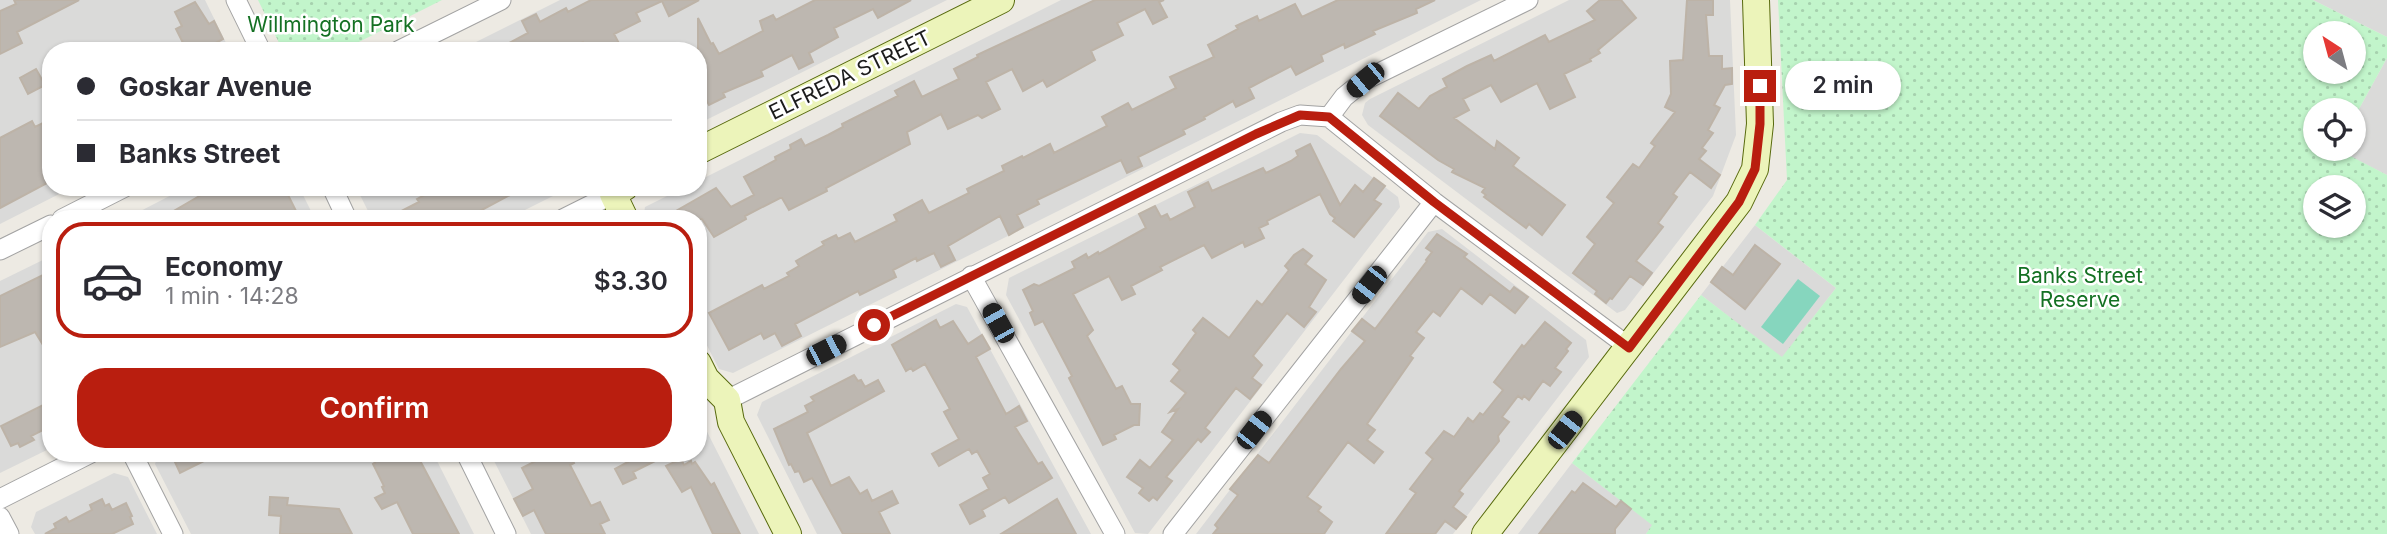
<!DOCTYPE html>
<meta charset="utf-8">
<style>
body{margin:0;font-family:Inter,sans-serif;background:#f7f7f7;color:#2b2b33;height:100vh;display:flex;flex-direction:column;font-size:26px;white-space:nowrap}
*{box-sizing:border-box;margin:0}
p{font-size:23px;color:#7c7c81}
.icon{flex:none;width:38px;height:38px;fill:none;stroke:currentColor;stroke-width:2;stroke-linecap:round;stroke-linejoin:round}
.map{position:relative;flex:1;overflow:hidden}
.drawer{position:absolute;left:42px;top:210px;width:665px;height:252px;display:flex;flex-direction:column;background:#fff;border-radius:28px;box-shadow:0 2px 5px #0004}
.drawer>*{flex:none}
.top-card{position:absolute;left:42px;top:42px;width:665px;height:154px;border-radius:28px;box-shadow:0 2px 5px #0004;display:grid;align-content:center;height:154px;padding:0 35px;background:#fff}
.needle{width:46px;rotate:324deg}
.buttons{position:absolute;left:2303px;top:21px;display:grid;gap:14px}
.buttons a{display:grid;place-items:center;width:63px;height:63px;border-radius:50%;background:#fff;box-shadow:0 2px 5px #0004;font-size:35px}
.end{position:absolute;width:32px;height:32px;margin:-16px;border:9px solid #b91e0f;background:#fff;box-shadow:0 0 0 4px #fff}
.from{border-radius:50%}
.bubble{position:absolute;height:49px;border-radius:24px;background:#fff;box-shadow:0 2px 5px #0004;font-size:23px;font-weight:600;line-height:49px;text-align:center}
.car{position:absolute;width:21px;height:42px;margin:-21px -10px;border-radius:9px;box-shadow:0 0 5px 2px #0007;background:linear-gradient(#222 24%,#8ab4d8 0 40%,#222 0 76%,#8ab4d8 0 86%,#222 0)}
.top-card b{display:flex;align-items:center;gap:24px;height:66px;font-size:26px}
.top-card b+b{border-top:2px solid #e1e1e2}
.top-card i{width:18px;height:18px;background:#2b2b33}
ul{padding:12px 0 0;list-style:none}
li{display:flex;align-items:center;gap:21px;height:116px;margin:0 14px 10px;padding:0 21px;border:4px solid #e1e1e2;border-radius:28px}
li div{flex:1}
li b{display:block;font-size:26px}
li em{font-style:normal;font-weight:600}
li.current{border-color:#b91e0f}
li>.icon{width:63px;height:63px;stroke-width:1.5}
.cta{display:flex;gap:14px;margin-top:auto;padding:14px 35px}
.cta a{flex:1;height:80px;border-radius:28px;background:#b91e0f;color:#fff;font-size:28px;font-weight:600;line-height:80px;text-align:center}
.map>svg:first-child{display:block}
</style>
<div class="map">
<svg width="2387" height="534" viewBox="0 0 2387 534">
<defs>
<pattern id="park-dots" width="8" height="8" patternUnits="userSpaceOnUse" patternTransform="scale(1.75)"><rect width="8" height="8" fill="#c2f5cb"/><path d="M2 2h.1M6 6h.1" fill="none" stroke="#a6d1ae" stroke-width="1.8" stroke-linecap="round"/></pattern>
</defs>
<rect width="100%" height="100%" fill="#edeae3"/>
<path fill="#dadad9" d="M0,0h205l25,51h-179v136h22l-73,37z
M560,0h387l-249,124v-73h-240z
M1061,0h420l-748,373 -14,-4 -21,-41v-109h-55l2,-12 40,-20h13v-6z
M1569,0h161l6,135 -23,61 -88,114 -8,3 -249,-188 -6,-10 3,-12 5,-4z
M2313,0h74v37z
M2387,58v117l-50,-25 17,-1v-31z
M1300,133l17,2 81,62 2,10 -252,327 -13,-1 -129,-238 3,-17z
M187,187h112l16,32h-190z
M356,187h215l-64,32h-135z
M1755,225l81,63 -54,70 -81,-63z
M1442,229l144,111 3,17 -136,177h-257l232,-302z
M51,256v192l-51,25v-192z
M956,304l11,3 124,227h-274l-60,-119 5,-13z
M698,414l61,120h-228l-41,-81h208z
M159,453h274l41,81h-283l-36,-70z
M1572,463l81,62 -7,9h-128z
M114,473l14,4 29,57h-122l-4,-7 5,-15z"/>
<path fill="url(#park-dots)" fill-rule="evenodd" d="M258,0h184l-101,51h-58z
M1778,0h535l74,37v21l-33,60v-8h-39v39h22l50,26v359h-741l6,-9 -80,-62 129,-168 81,62 54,-69 -81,-63 32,-45zM2315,33h39v39h-39zM2315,187h39v39h-39z"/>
<path fill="#86d6be" d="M1798,279l22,17 -37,48 -22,-17z"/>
<path fill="#bdb7b0" stroke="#bdb3a7" stroke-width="2" d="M14,0h65l-62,32 5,11 -22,11v-43l16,-7z
M591,0h108l-30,16 -7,-15 -26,12 4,8 -26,13 9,17h-35l-5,-9 -9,4 -1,-2 -14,7h-65l34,-18 -6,-12 14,-7 4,8 26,-14 2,4z
M815,0h96l-33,18 -5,-9 -39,19 4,9 -29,16 4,9 -14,7 -7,-14 -31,16 2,5 -40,17 2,4 -16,8 -4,-8 -7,3v-82l13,26 2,-1 6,11 44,-23 -3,-10 13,-6 3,5z
M1095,0h69l-5,2 8,15 -14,7 -8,-15 -28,14 6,12 -32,16 4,9 -48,27 -4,-7 -20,11 -11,-22 -26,13 14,27 -18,9 -4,-3 -30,14 -7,-15 -34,18 3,12 -84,44 1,3 -38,19 -7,-12h-2l-35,18 1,3 -32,18 -12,-18h-40l54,-31 15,19 23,-12 -10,-18 32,-17 -1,-3 16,-8 -1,-4 11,-6 4,7 23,-11 15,-8 -1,-3 56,-28 -3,-5 19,-10 8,16 37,-18 -5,-10 24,-12 -1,-2z
M1338,0h97l-19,9 1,4 -44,18 2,3 -30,14 -1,-4 -23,11 2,6 -27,14 -5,-9 -42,22 5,10 -18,9 -3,-6 -29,16 1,2 -22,11 2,4 -47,23 4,9 -15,7 -6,-13 -84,40 2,4 -22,11 6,12 -14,8 -9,-19 -52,30 7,14 -14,7 -7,-14 -17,8 -1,-3 -23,12 3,7 -36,18 -2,-4 -63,33 6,12 -19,10 -7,-13 -11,6 -3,-6 -32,17 -20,-37 53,-28 2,4 25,-13 -2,-3 12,-7 -3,-5 28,-16 -2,-3 14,-7 2,4 12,-6 5,9 42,-21 -3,-6 28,-15 7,13 40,-20 -2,-4 37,-18 -2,-5 20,-10 1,2 27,-14 4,9 53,-27 -5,-9 26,-14 4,7 44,-22 -6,-11 44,-20 -6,-12 30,-16 -2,-3 21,-10 2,5 36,-17 7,13z
M1600,0h21l15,18 -38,32 2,3 -10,6 1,2 -27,13 11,23 -25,12 -13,-26 -36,19 -10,-17 -28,14 6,11 -15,8 41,31 2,-8 22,17 -6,8 52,39 -23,30 -13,-11 -3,4 -42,-31 2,-2 -4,-3 3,-4 -33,-16 2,-3 -16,-9 -58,-44 18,-23 21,16 11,-13 17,-9 -4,-8 24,-13 24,-11 3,6 51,-26 4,7 46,-22 -8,-9z
M1687,0h26v15h-7l3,41h13v13l10,-1v16l-7,1 -11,20 6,3 -12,22 5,3 -11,15 4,3 -7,8 21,16 -9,13 -21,-16 -17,22 4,3 -19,26 5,4 -27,34 16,12 -9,12 -13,-9 -18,23 -2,-1 -4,5 -11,-9 2,-3 -24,-18 22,-29 -8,-7 27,-34 -7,-6 26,-33 6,4 16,-22 -4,-3 24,-31 -10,-5 6,-13 -1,-33 13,-1z
M195,2l14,22 5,-3 9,18 -22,12h-14l-11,-22 6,-3 -7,-14z
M36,69l9,16 -17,9 -8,-16z
M51,119v62l-51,27v-70l32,-17 3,6z
M1310,144l30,61 15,-20 8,7 11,-14 11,8 -11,14 7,4 -27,33 -21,-16 2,-3 -5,-4 -10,-20 -53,27 1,3 -9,4 5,10 -19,9 -2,-5 -31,16 -8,-13 -44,22 2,3 -31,16 4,8 -13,6 -13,-24 -36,18 20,36 -6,6 29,53 6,-3 9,18h9l-1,21h-5l-20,10 2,4 -13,6 -34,-67 3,-2 -29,-55 -8,4 -5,-12 3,-2 -10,-21 11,-6 5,2 36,-18 -3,-6 14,-8 2,4 10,-6 1,2 47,-26 -7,-14 16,-8 6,11 6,-3 3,6 2,-1 23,-12 -7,-15 20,-10 4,9 51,-23 3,5 25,-12 7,-5 -2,-5z
M215,187h69l16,32h-140z
M439,187h86l-49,26 3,6h-93l33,-17 -2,-3z
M1437,234l30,20 -3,3 46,35 4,-5 14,10 -13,16 -25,-19 -8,10 -21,-16 -21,28 -7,-5 -17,21 8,6 -14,18 3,2 -46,66 8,6 -8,10 16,12 -9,11 -26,-21 -41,55 14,10 -3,4 14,11 -8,12h-111l5,-6 -3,-3 23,-30 -8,-6 28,-34 11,8 72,-94 24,-28 -13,-10 10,-12 13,10 52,-68 -1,-1 6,-8 -6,-4z
M1755,245l25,19 -35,45 -34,-27 11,-15 11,8z
M1303,249l9,7 -7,8 21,16 -17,27 7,5 -12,15 -17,-14 -34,43 9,9 -10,13 9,7 -11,14 -14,-11 -31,40 5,4 -9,10 -3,-3 -32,38 6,4 -15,19 -4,-3 -4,4 -10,-8 4,-5 -16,-11 13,-17 10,8 23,-28 -11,-8 16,-23 -8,3 16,-19 -15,-12 9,-11 -7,-6 23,-31 -3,-3 10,-12 26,20 28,-37 5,4 27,-35 -4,-4 9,-11z
M51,271v27l-8,4 8,14v42l-16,-26 -35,15v-51z
M936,320l4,8 13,-7 15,23 14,-9 8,14 -14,8 30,57 13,-8 8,15 -12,6 23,37 4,-2 10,16 -43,25 -4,-6 -23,13 3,6 -15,8 -10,-19 29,-16 -6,-11 7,-4 -13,-23 -5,3 -3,-5 -30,17 -7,-12 27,-15 -15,-27 6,-3 -25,-45 -12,7 -2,-3 -5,3 -14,-26z
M1545,322l26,21 -5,6 2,2 -13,17 6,4 -11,14 -7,-5 -14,19 -5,-4 -2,3 -4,-3 -16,21 7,5 -11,14 1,5 -40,50 4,3 -10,13 13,10 -10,12 -11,-8 -10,13h-49l30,-41 -6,-4 23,-30 -7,-6 18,-22 10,6 14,-19 5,4 7,-9 3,2 20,-25 -9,-8 28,-37 2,2z
M854,375l4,6 3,-1 4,7 13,-7 6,11 -77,42 24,53 18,-9 11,17 7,-4 5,11 20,-10 6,12 -19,9 11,22h-47l-31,-56 -8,4 -5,-11 -4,1 -4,-8 -2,1 -15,-36 34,-17 -3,-6 9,-5 -3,-4z
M51,401v25l-20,10 3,4 -14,7 -2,-4 -7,3 -10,-20z
M187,453h33l-40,20 -6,-13z
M370,453h46l43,81h-46l-16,-32 -15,7 -7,-11 10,-5 -3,-6 2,-1 -11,-22 2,-1z
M540,453h29l5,10 -4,2 21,41 9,-4 9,18 -9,4 5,10h-59l-12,-24 -11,6 -9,-17 19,-10 -11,-21 20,-10z
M623,453h48l-38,19 3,6 -13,6 -8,-15 13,-7z
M681,459l3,6 7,-4 1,3 3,-2 16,23 3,-2 26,51h-27l-22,-47 -9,5 -16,-26z
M1583,483l33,24 5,-6 10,8 -16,20v5h-76l33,-43 3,2z
M270,497l18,1 -1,7 52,4 13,25h-72l1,-18 -12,-1z
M102,499l3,7 4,-2 3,6 14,-7 6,13 -2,1 3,7 -21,10h-67l11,-6 -2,-4 12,-7 3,5 23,-12 -2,-5z
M1057,499l19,35h-75z"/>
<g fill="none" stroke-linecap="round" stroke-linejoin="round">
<defs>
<path id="street" d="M236,0l25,51
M398,51l103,-51
M1329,117l105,85 195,145
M332,187l15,32
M62,219l63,-32
M563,219l50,-25
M0,250l51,-25
M971,276l144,258
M727,400l554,-278 19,-7 29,2 15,-20 21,-17 163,-80
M132,453l41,81
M466,453l40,81
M0,499l91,-46
M0,517l9,17
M1173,534l261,-332"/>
<path id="secondary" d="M698,151l303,-151
M625,187l-12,7 12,25
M698,363l8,16 21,21 4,22 57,112
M1485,534l254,-332 16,-33 5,-45 -4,-124"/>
</defs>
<use href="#street" stroke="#a3a3a3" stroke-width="21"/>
<use href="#secondary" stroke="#586a0d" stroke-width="28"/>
<use href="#street" stroke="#fff" stroke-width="19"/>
<use href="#secondary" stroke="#ecf4ba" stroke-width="26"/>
</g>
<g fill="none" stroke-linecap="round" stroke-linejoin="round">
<path stroke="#b91e0f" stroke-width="9" d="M874,325l382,-191 44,-19 29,2 105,85 195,146 110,-146 16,-33 5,-45v-38"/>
</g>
<g text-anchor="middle" stroke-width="5" stroke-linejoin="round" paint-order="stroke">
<g font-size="21" fill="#147123" stroke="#fff">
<text x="331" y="32">Willmington Park</text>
<text x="2080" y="283">Banks Street<tspan x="2080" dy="24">Reserve</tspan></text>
</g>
<g font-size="21" fill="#1c1c1c" stroke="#fff">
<text transform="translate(850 75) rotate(-26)" y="7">ELFREDA STREET</text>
</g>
</g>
</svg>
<div class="buttons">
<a><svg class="needle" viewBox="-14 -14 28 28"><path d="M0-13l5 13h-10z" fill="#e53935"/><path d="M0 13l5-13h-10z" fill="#7c7c81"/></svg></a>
<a><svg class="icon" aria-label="locate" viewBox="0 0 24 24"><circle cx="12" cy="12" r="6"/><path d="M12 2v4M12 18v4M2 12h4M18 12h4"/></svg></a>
<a><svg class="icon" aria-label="layers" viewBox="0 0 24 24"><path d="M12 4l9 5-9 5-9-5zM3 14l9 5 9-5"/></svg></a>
</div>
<i class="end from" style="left:874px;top:325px"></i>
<i class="end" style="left:1760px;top:86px"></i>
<div class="bubble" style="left:1785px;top:61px;width:116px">2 min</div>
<i class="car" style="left:1365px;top:80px;rotate:230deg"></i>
<i class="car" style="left:1369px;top:285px;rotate:218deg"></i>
<i class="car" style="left:998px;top:323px;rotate:331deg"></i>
<i class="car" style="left:826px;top:350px;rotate:63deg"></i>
<i class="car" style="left:1254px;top:430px;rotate:38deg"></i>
<i class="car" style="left:1565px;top:430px;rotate:38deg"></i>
<div class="top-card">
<b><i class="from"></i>Goskar Avenue</b>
<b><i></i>Banks Street</b>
</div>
<section class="drawer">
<ul>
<li class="current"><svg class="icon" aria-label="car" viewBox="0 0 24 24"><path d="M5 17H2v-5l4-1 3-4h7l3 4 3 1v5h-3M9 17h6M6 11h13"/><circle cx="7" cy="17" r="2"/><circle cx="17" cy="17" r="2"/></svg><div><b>Economy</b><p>1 min · 14:28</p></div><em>$3.30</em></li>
</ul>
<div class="cta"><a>Confirm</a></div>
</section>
</div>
